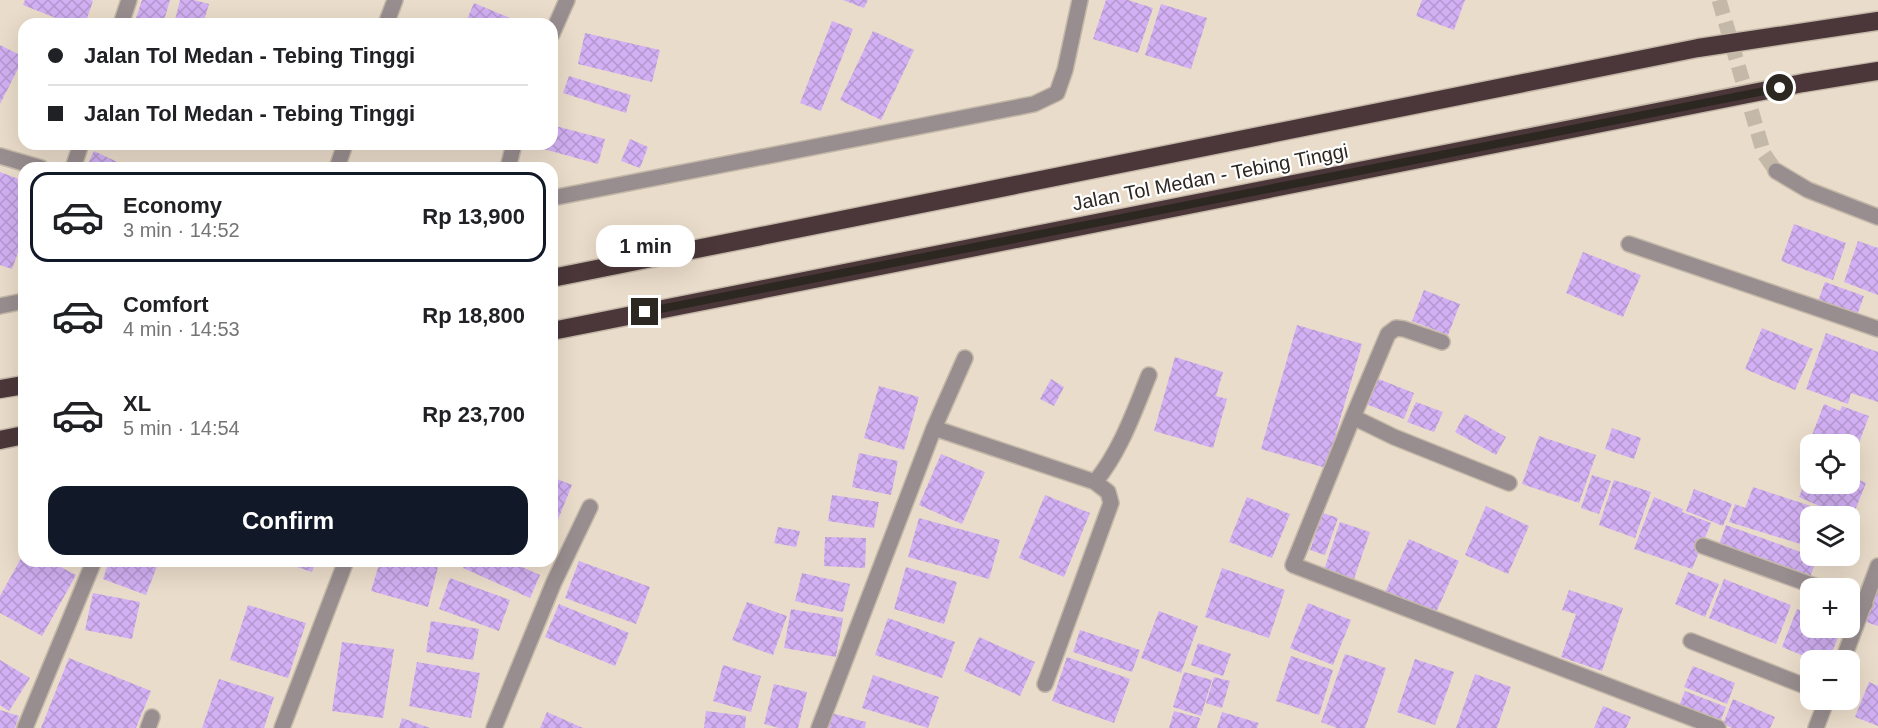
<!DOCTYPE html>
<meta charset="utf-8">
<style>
body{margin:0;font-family:Helvetica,sans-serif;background:#f2f2f2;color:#202124;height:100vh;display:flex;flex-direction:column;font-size:22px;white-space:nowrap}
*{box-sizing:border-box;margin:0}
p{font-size:20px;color:#757577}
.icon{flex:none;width:33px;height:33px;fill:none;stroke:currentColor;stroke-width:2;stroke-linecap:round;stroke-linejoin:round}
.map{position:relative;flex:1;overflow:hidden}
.side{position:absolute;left:18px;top:162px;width:540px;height:405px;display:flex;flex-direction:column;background:#fff;border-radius:18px;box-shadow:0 6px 24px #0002}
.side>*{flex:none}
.top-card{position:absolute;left:18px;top:18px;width:540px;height:132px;border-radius:18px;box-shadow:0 6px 24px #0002;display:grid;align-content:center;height:132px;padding:0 30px;background:#fff}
.controls{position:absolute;left:1800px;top:434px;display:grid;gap:12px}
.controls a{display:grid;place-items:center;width:60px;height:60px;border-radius:12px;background:#fff;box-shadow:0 6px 24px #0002;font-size:30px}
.end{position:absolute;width:27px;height:27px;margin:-14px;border:8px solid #2c2720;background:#fff;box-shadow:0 0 0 3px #fff}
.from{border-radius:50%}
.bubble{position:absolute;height:42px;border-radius:18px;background:#fff;box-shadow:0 6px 24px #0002;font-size:20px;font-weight:800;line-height:42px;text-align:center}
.top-card b{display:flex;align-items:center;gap:21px;height:57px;font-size:22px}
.top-card b+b{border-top:2px solid #e0e0e0}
.top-card i{width:15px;height:15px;background:#202124}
ul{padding:10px 0 0;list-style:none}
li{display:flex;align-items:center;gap:18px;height:90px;margin:0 12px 9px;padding:0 18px;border:3px solid transparent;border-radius:18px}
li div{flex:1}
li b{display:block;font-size:22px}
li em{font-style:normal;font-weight:800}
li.current{border-color:#111827}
li>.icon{width:54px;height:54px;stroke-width:1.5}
.action{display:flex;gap:12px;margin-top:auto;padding:12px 30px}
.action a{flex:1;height:69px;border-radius:18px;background:#111827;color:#fff;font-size:24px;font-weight:800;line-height:69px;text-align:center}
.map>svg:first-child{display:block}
</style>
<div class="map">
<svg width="1878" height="728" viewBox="0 0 1878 728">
<defs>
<pattern id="building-cross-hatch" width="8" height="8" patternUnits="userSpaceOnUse" patternTransform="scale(1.5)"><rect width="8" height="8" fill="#d2b0f3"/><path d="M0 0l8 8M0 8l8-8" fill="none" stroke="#b497d0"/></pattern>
</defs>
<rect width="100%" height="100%" fill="#eadcca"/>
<path fill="url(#building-cross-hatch)" d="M25,0h66l2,1 -8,23h-14l-48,-19z
M142,0h28l-7,24h-16l-12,-3z
M180,0h14l15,4 -6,20h-29z
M843,0h25l-4,8z
M1106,0h22l25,8 -15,45 -45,-14z
M1422,0h43l-11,30 -38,-14z
M474,3l50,21h-59z
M1161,4l46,14 -16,51 -46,-14z
M832,21l21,8 -32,82 -21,-8z
M873,31l41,19 -33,70 -41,-20z
M585,33l75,17 -8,32 -74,-18z
M0,45l24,12 -24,47z
M569,76l62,19 -5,18 -63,-20z
M552,125l53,14 -7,25 -58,-16 1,-4h11z
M630,139l18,8 -8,21 -19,-7z
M94,151l36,17h-44z
M0,172l24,9v55l-12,33 -12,-4z
M1794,224l52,19 -13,37 -52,-19z
M1858,241l20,7v47l-34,-13z
M1583,252l58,23 -18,42 -57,-24z
M1825,282l39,14 -9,25 -39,-14z
M1424,290l36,14 -12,31 -36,-14z
M1297,325l65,19 -36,124 -65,-19z
M1762,328l51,21 -18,41 -50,-21z
M1826,333l52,19v50l-27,-9 -3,11 -42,-15z
M1175,357l48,15 -7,24 11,3 -14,49 -59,-17z
M1376,378l38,15 -10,26 -38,-15z
M1051,379l13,8 -10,19 -14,-7z
M879,386l40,11 -15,53 -40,-12z
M1416,402l27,10 -9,20 -27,-10z
M1824,404l16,7 2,-5 27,10 -13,35 -6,-3v-4l-16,-2 -24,2v5l-3,-1z
M1465,414l41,23 -10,18 -41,-23z
M1612,428l29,10 -7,21 -29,-10z
M1539,436l57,19 -17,48 -57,-19z
M859,453l39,8 -7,34 -39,-8z
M941,454l44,18 -23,52 -43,-19z
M1810,471v12h40v-7l16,7 -16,40v-7h-8l-43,-19z
M1592,475l19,6 -12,33 -18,-6z
M552,477l20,8 -15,37 -5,-2z
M1614,480l37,12 -16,46 -36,-13z
M1753,487l76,25 -1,4h-18v31l-81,-25 6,-18 10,4z
M1694,489l38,15 -9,22 -37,-15z
M832,495l47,7 -5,26 -46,-7z
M1045,495l45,18 -26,64 -45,-19z
M1247,497l43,17 -18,44 -43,-16z
M1654,497l29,12 -1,3 29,11 -19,46 -58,-20z
M1486,506l43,20 -21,48 -43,-19z
M1323,513l15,5 -13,37 -15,-5z
M919,518l81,22 -11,39 -81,-22z
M1340,522l30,10 -16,47 -30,-9z
M1726,525l91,33 -9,25 -91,-33z
M778,527l22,4 -4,16 -22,-4z
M825,537l41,1 -1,30 -41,-2z
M1409,539l50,22 -25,56 -50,-22z
M24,553v8h25l27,14 -34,61 -42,-23v-17z
M109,561h50l-13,34 -43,-16z
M279,561h37l-4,11z
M380,561h36l22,6 -10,40 -57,-16z
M466,561h43l31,14 -10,23 -67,-30z
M579,561l71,26 -14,37 -71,-26z
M906,567l51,15 -13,42 -50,-15z
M1222,568l63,22 -16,48 -64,-21z
M1688,572l31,12 -14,33 -30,-13z
M802,573l48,11 -7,28 -48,-11z
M450,578l60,22 -11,31 -60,-22z
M1724,579l67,26 -15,39 -67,-26z
M1878,583v43l-15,-5z
M1569,590l54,18 -21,63 -41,-14 15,-43 -14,-4z
M93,593l47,9 -8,37 -47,-9z
M747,602l40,14 -14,39 -41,-15z
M1308,603l43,17 -18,45 -43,-17z
M559,604l70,29 -14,33 -70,-29z
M248,605l58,18 -18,55 -58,-18z
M791,609l52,9 -7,39 -52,-9z
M1797,609l13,6v12h32l-13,33h-15l-32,-13z
M1159,611l39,15 -17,47 -40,-15z
M888,618l67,24 -13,36 -67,-23z
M431,621l48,8 -6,31 -47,-8z
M1080,630l60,20 -8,22 -59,-20z
M979,637l56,25 -15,34 -56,-25z
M342,642l52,7 -11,69 -51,-7z
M1198,643l33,11 -8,22 -32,-11z
M1345,654l41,14 -21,60h-28l-16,-6z
M1291,656l42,14 -14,45 -43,-14z
M1067,657l63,22 -16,44 -62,-22z
M69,658l82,33 -15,37h-95z
M1415,659l39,13 -19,53 -38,-13z
M0,660l30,18 -21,33 -9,-6z
M417,662l63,11 -9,45 -62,-12z
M723,665l38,11 -10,36 -38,-11z
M1693,666l42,17 -8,21 -43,-17z
M1184,672l28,8 -11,36 -28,-9z
M1475,674l36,13 -14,41h-41z
M873,675l66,22 -11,31 -66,-20z
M1214,677l16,4 -8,27 -16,-5z
M219,679l55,18 -10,31h-62z
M1869,682l9,4v40l-23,-9z
M774,684l33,8 -9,36h-19l-15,-4z
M1685,691l41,16 -8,20 -41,-16z
M1733,699l42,18 -5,11h-38l-9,-4z
M1603,706l28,11 -5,11h-32z
M0,710l19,6 -4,12h-15z
M706,711l40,5 -1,12h-41z
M1174,711l26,7 -3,10h-28z
M547,712l36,16h-43z
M1222,712l37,11 -2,5h-40z
M831,713l35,9 -1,6h-38z
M402,718l28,10h-31z"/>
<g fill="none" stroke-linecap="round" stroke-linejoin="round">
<path stroke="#c4b8a8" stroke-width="15" stroke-dasharray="15 8" stroke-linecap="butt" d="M1719,0l45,154 12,17"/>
<defs>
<path id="minor" d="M121,24l8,-24
M386,24l9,-24
M552,34l15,-34
M0,156l41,12
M73,168l8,-24
M337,168l8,-24
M508,168l6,-24
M1776,171l32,19 70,27
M552,198l482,-94 23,-11 8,-23 15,-70
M1629,244l249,85
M0,306l24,-5
M1353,417l35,-83 8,-6 8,1 38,13
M934,428l161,54c25,-30 39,-70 54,-107
M1509,483l-115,-46 -41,-20 -60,148 425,163
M1703,546l117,42
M1850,599l15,5
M1691,641l119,47
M1843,660l35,-94
M1045,684l66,-181 -3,-11 -13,-10
M25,728l69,-167
M148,728l4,-11
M282,728l64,-167
M494,728l60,-146 36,-75
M819,728l115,-300 31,-70
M1816,728l11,-29"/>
<path id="highway" d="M552,278l1146,-230 180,-27
M552,331l1251,-248 75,-12
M0,389l24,-4
M0,440l24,-5"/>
</defs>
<use href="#minor" stroke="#c4b8a8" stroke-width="18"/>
<use href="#highway" stroke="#c4b8a8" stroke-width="21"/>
<use href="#minor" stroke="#998e8f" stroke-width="15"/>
<use href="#highway" stroke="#4b3739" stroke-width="18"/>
</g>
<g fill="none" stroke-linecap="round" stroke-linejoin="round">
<path stroke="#2c2720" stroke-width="8" d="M645,312l1135,-224"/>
</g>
<g text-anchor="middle" stroke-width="4.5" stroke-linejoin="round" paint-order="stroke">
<g font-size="20" fill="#2c2720" stroke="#fff">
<text transform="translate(1210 177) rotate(-11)" y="7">Jalan Tol Medan - Tebing Tinggi</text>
</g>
</g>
</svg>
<div class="controls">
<a><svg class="icon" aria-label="locate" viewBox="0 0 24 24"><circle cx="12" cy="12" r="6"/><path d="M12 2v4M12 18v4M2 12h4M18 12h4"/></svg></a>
<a><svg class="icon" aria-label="layers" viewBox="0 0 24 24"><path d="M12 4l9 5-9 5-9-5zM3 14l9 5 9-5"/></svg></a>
<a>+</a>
<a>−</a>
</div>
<i class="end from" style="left:1780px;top:88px"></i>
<i class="end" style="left:645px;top:312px"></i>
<div class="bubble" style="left:596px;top:225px;width:99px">1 min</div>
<div class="top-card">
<b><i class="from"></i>Jalan Tol Medan - Tebing Tinggi</b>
<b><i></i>Jalan Tol Medan - Tebing Tinggi</b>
</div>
<section class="side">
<ul>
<li class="current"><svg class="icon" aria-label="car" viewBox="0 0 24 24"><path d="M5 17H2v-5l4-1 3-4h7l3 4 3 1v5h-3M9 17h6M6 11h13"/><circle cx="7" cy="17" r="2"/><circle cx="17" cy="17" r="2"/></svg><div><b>Economy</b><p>3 min · 14:52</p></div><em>Rp 13,900</em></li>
<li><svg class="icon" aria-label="car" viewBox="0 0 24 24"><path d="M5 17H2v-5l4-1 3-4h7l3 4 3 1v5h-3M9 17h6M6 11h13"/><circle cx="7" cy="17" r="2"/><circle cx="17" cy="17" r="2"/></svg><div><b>Comfort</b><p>4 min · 14:53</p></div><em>Rp 18,800</em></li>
<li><svg class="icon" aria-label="car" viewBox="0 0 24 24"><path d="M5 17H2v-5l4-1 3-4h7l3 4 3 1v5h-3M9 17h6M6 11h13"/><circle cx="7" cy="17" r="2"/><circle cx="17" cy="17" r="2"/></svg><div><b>XL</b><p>5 min · 14:54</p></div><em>Rp 23,700</em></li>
</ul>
<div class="action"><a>Confirm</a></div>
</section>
</div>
